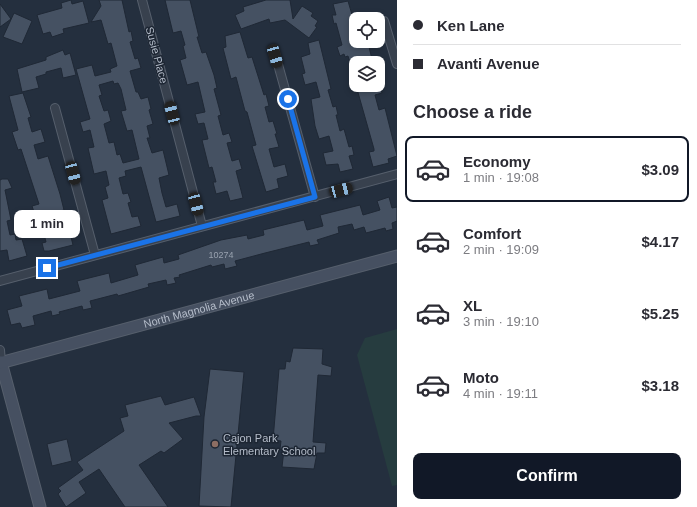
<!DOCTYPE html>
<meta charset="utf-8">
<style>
body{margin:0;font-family:Helvetica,sans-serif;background:#f2f2f3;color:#2b2b33;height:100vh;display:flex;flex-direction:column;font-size:15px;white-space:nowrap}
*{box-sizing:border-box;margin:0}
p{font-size:13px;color:#7c7c81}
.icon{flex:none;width:22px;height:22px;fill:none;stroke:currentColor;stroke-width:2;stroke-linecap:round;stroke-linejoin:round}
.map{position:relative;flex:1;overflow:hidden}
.sheet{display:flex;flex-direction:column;background:#fff;width:300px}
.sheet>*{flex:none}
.guide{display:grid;align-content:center;height:88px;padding:0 16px;background:#fff}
.buttons{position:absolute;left:349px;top:12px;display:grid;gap:8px}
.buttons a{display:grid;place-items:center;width:36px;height:36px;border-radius:8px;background:#fff;box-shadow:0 2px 6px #0003;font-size:20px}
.end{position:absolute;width:18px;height:18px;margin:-9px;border:5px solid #1a73e8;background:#fff;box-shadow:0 0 0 2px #fff}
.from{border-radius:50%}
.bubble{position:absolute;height:28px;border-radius:8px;background:#fff;box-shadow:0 2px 6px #0003;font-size:13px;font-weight:800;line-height:28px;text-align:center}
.car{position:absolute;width:12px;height:24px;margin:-12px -6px;border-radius:5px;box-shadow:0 0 3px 1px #0007;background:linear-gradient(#222 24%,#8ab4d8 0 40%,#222 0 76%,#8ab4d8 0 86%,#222 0)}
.guide b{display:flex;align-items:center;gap:14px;height:38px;font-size:15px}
.guide b+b{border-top:1px solid #e1e1e2}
.guide i{width:10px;height:10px;background:#2b2b33}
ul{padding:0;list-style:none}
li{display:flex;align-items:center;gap:12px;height:66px;margin:0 8px 6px;padding:0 8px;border:2px solid transparent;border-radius:8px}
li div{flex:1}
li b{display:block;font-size:15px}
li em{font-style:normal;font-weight:800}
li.active{border-color:#111827}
li>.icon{width:36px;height:36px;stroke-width:1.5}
h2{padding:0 16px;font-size:18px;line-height:48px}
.primary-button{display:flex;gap:8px;margin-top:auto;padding:8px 16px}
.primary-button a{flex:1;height:46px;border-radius:8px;background:#111827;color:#fff;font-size:16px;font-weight:800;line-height:46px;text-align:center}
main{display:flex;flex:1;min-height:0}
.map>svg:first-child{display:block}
</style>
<main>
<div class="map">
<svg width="397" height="507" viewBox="0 0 397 507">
<rect width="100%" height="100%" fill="#242f3e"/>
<path fill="#263c3f" d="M397,329v156l-5,1 -35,-131 8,-17z"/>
<path fill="#455162" stroke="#1f2835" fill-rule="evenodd" d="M71,0l1,4 11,-3 6,22 -26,6 1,4 -12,4 -2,-5 -7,2 -6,-19 25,-7 -1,-5z
M99,0h23l7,32 2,-1 2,10 -3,1 5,17 3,-1 3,10 -11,3 6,21h2l3,7 7,-2 3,12 -2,1 4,14 -6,2 3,12h-3l5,15 11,-3 6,25 -10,3 3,15 4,14 11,-3 3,12 -24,6 -15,-55 -16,4 1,5 -7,2 4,16 5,-1 3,9 -3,1 4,14 6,-1 3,10 -30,8 -9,-34 6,-2 -3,-11 4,-2 -3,-14 -12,3 -6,-26 6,-1 -4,-17 -7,2 -3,-10 10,-3 -14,-50 16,-4 3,11 16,-4 -1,-3 7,-3 -6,-23 -3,1 -7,-24 -10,2 10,-16zM113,81l1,3 4,-1 3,6 5,21 -5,1 6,20 5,-1 7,29 -16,4 -3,-9 -3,1 -3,-13 -5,1 -5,-19 7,-3 -3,-11 -4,1 -5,-15 3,-1 -3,-10z
M165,0h25l9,37h-2l5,16 4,-1 8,23 3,13 -3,1 7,26 -3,1 5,19 6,-2 3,9 -5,1 5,18 7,-2 3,10 -6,2 7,27 -13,3 -3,-10 -11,3 -3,-12h3l-4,-15 -3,1 -7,-28 6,-1 -4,-16 -6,1 -3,-10 10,-2 -7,-30 -11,3 -7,-25 6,-2 -3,-12 2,-1 -4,-14 -8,2z
M266,0h24l3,19 9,-13 11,7 -2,3 7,5 -3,5 2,1 -8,11 -24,-18 -15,3 -1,-4 -28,10 -6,-14 9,-4 -1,-4z
M348,1l7,24 1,16h2l2,4 8,-2 5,20h-23l-2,-7 -3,1 -1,-3 -4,2 -3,-9 5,-2 -6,-22 -2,1 -2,-9h4l-3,-11z
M0,4l11,15 -11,8z
M14,13l18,8 -10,23 -19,-7z
M240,32l8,26 4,-1 12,38 2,-1 3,12 -4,1 4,15 4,-1 4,13h-2l4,13 -10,2 5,18 11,-3 3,12 -11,3 2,9 -13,4 -14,-46 4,-1 -9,-33 -2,-1 -9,-34 -5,2 -8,-31 3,-1 -1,-11z
M319,40l12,49 -3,1 5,17 3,-1 2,9h-2l4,16 4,-2 5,18 3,-1 2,9 -5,1 4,13 -13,3 -2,-8 -12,1 -3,-12 10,-2 -4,-15 -10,3 -4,-13 -4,-27 9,-2 -4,-15 -11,3 -3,-11 3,-1 -4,-16 9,-3 -2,-11z
M63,50l2,5 5,-2 6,22 -13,3 -2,-10 -15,4v2l-10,3 3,11 -17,4 -5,-23 29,-9v-3z
M379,83l3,10 -7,2 4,15 6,-2 12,48 -9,3 1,4 -16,4 -4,-15 5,-1v-2l-17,-60 21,-4z
M23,93l8,24 -3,1 4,14 9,-3 4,13 -11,3 4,14 10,-3 12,38 4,16 -8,2 6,23 8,-2 3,12 -24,6h-5l-2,-8 4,-1 -4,-16 -10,3 -3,-9 7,-2 -4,-12 7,-2 -18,-55 -3,1 -6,-18 6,-2 -9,-34z
M2,179h6l4,9 -7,2 6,30 -4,1 3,14 5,-1 1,6 6,-1 5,17 -18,5 -2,-11 -7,1v-71z
M389,197l3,11 5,-1v14l-5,2 1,6 -7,2 -1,-3 -19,5 -2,-6 -10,3 -2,-6 -14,3 1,6 -22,7 2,4 -9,2 -1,-4 -44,11 -30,8 2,5 -12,3 -1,-5 -12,3 -1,-2 -32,10 1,2 -6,1 2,5 -9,2 -1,-5 -18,4 1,3 -31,9 -1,-2 -27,7 2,7 -9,2 -1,-4 -23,6 1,2 -8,2 -1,-5 -18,5 2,9 -13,3 -2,-5 -9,2 -4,-15 15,-4 -3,-10 28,-7 2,10 31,-8 -3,-10 32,-8 2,10 27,-8 -3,-10 28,-8 1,6 15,-4 -1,-4 43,-15 26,-5 1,4 16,-4 -1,-5 41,-10 3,10 16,-4 -3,-11 40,-10 3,10 17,-5 -3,-9z
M293,348l30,1 -1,15 10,3 -1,9 -13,-1 -5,67 13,1 -1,10h-8l-3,16 -32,-2 2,-17 -4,-1 1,-8 -8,-1 6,-71h6l1,-8 4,1z
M210,369l34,3 -13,135 -32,-1 5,-89z
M161,396l4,9 29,-8 7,19h-5l-27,7 14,16 -19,14 -3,-2 -22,14 29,42h-43l-26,-38 -20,13 7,11 -20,14 -8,-13 3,-3 -3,-3 25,-18 -6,-8 47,-31 -4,-13 8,-2 -3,-11z
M67,439l5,22 -20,5 -5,-22z"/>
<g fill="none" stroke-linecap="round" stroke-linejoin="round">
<defs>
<path id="street" d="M142,0l60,226
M384,21l13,43
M274,50l41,147
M55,108l40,147
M0,281l397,-107
M0,350l1,12"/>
<g id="secondary">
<path d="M1,362l39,145"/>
<path id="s1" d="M0,363l397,-107"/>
</g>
</defs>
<use href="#street" stroke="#565f6c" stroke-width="10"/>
<use href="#secondary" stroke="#565f6c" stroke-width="13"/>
<use href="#street" stroke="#38414e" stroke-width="8"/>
<use href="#secondary" stroke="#465061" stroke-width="11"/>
</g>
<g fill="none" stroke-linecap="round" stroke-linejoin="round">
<path stroke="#1a73e8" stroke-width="5" d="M47,268l268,-71 -27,-98"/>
</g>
<circle fill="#8d6e63" stroke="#1d2633" stroke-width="1.5" cx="215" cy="444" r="4"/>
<g text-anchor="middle" stroke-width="3" stroke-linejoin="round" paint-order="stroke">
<g font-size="9" fill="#98a1af">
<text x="221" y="258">10274</text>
</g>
<g font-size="11" fill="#b4bcc9" stroke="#1d2633">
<text transform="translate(157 55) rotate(75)" y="4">Susie Place</text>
<text dy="4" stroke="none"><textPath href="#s1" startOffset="206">North Magnolia Avenue</textPath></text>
</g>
<g font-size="11" fill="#b4bcc9" stroke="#1d2633" text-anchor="start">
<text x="223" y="442">Cajon Park<tspan x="223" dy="13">Elementary School</tspan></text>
</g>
</g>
</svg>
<div class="buttons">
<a><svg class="icon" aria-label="locate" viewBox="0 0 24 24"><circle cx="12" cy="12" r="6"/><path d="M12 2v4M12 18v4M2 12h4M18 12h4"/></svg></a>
<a><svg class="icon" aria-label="layers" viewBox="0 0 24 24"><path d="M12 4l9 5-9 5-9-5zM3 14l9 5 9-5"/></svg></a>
</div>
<i class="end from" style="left:288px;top:99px"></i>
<i class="end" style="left:47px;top:268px"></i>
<div class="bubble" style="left:14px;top:210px;width:66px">1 min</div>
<i class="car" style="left:275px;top:56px;rotate:164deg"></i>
<i class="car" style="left:172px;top:113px;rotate:346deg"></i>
<i class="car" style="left:73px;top:173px;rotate:165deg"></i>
<i class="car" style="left:341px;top:190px;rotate:75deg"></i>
<i class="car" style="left:196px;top:204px;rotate:165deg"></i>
</div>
<section class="sheet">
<div class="guide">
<b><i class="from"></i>Ken Lane</b>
<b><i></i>Avanti Avenue</b>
</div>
<h2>Choose a ride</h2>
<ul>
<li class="active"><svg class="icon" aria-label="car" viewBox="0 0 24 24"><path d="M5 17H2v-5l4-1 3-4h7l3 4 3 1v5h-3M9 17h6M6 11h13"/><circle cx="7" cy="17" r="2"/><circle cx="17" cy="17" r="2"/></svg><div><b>Economy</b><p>1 min · 19:08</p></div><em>$3.09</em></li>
<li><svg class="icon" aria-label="car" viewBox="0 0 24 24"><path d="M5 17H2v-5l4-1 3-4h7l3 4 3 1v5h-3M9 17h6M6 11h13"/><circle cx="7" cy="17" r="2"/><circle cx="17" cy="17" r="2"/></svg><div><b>Comfort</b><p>2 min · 19:09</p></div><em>$4.17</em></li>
<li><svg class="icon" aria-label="car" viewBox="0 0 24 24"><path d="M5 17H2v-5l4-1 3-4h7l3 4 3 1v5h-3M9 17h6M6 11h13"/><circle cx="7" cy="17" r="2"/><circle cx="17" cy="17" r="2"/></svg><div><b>XL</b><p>3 min · 19:10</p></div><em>$5.25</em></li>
<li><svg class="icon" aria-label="car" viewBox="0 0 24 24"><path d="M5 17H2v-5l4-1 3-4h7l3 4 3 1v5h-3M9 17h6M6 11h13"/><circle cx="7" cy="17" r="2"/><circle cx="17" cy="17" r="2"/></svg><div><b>Moto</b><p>4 min · 19:11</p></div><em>$3.18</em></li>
</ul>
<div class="primary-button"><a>Confirm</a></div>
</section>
</main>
